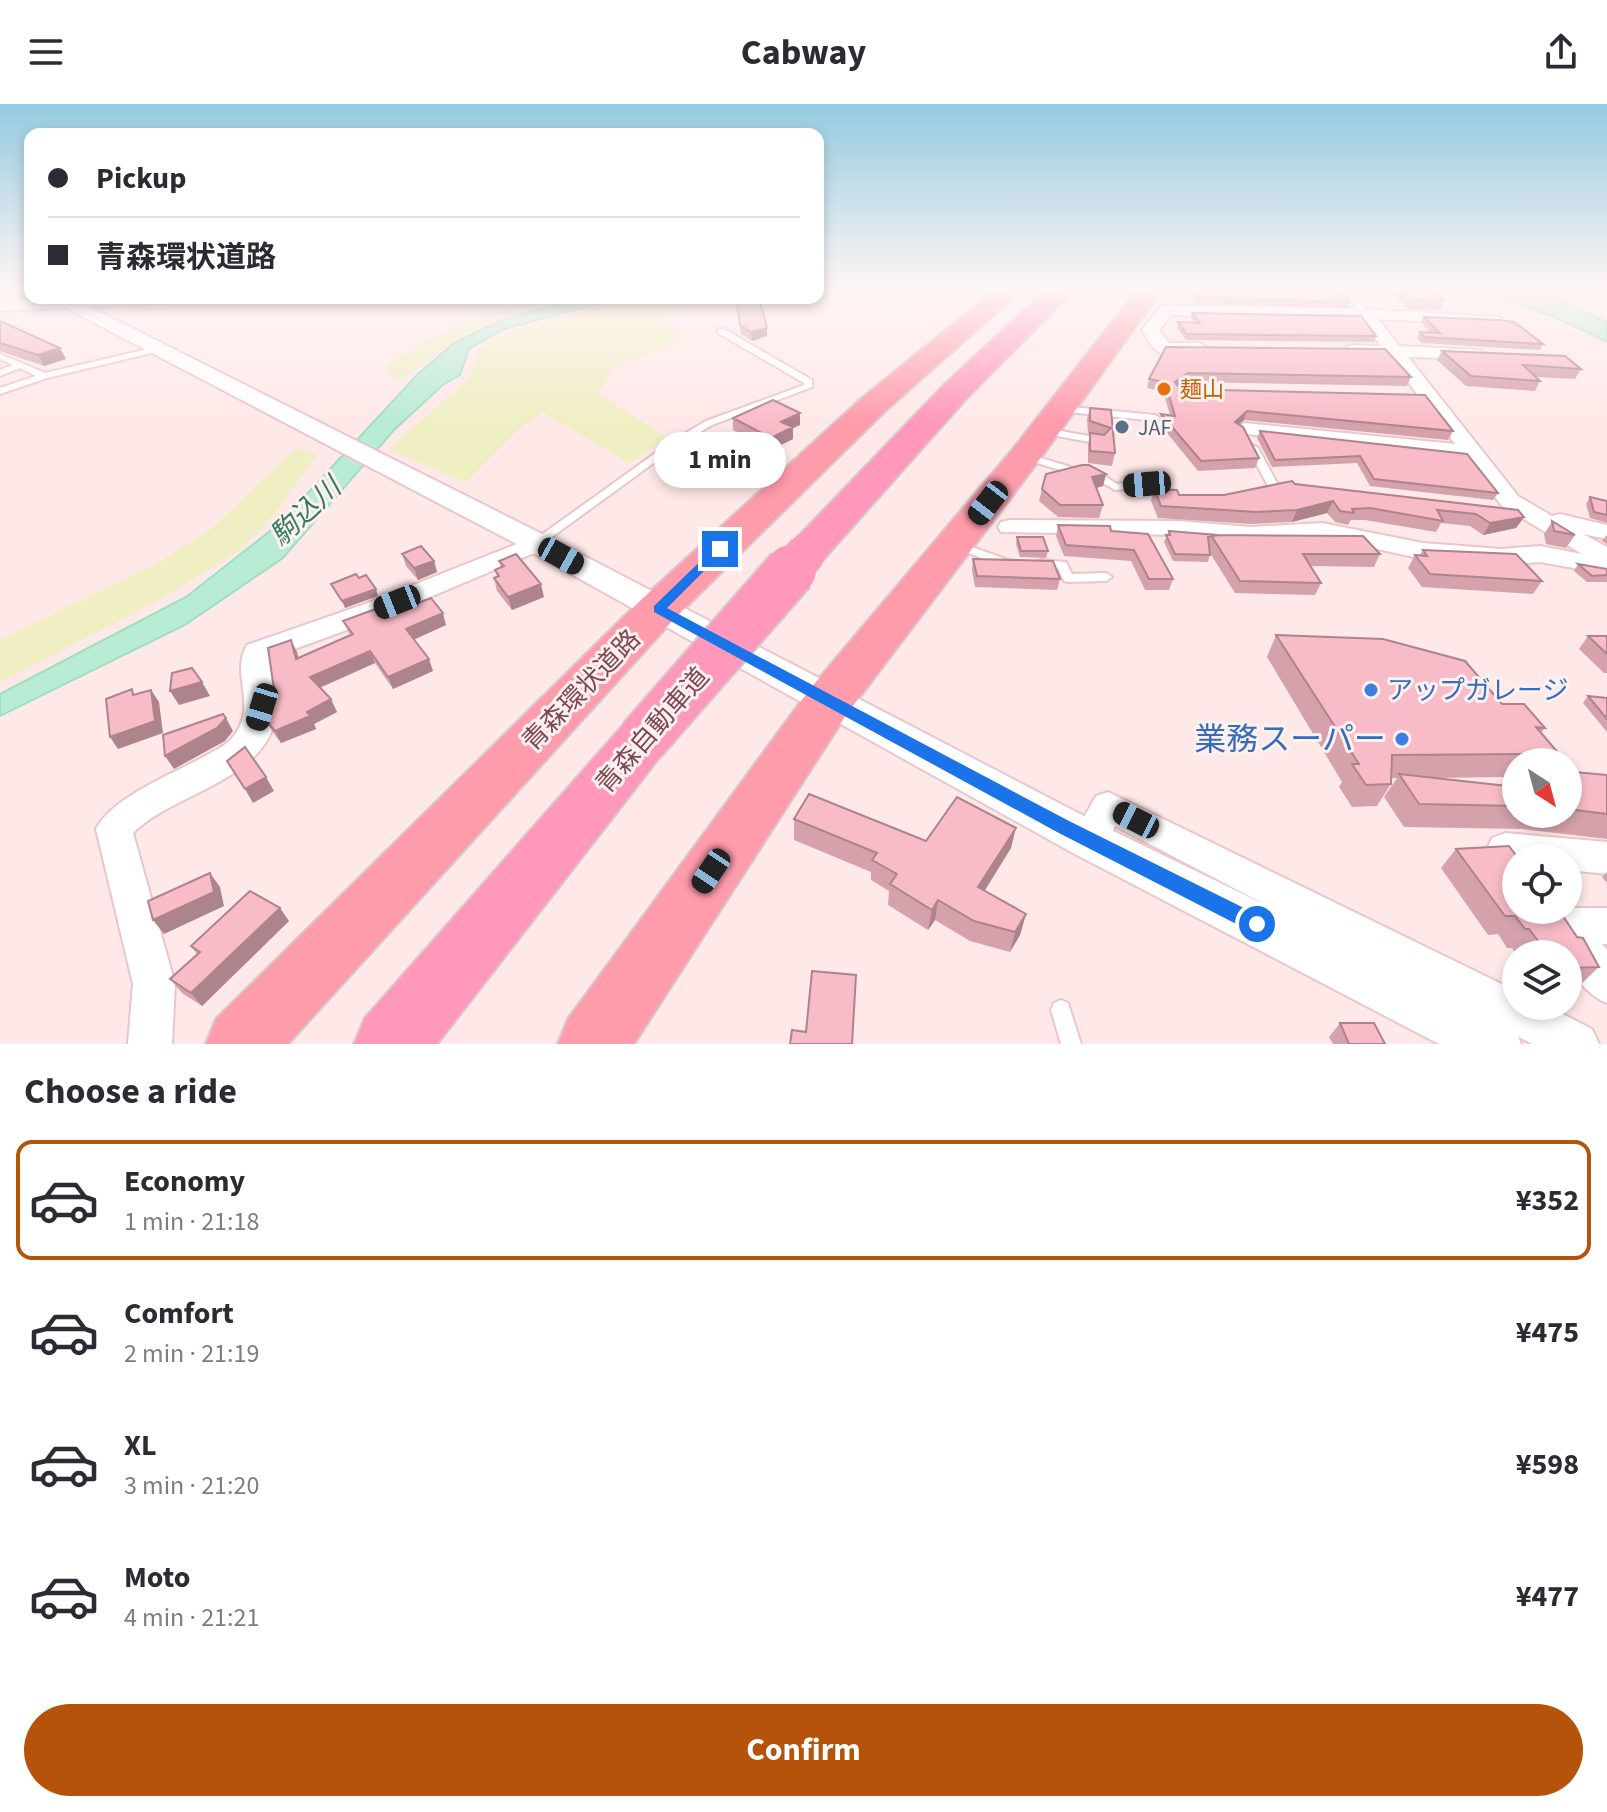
<!DOCTYPE html>
<meta charset="utf-8">
<style>
body{margin:0;font-family:"Source Sans 3","Noto Sans JP",sans-serif;background:#f2f2f3;color:#2b2b33;height:100vh;display:flex;flex-direction:column;font-size:30px;white-space:nowrap}
*{box-sizing:border-box;margin:0}
p{font-size:26px;color:#7c7c81}
.icon{flex:none;width:44px;height:44px;fill:none;stroke:currentColor;stroke-width:2;stroke-linecap:round;stroke-linejoin:round}
.map{position:relative;height:940px;overflow:hidden}
.sheet{display:flex;flex-direction:column;background:#fff;flex:1}
.sheet>*{flex:none}
.hud{position:absolute;left:24px;top:24px;width:800px;height:176px;border-radius:16px;box-shadow:0 4px 12px #0003;display:grid;align-content:center;height:176px;padding:0 24px;background:#fff}
.needle{width:52px;rotate:144deg}
.tools{position:absolute;left:1502px;top:644px;display:grid;gap:16px}
.tools a{display:grid;place-items:center;width:80px;height:80px;border-radius:50%;background:#fff;box-shadow:0 4px 12px #0003;font-size:40px}
.end{position:absolute;width:36px;height:36px;margin:-18px;border:10px solid #1a73e8;background:#fff;box-shadow:0 0 0 4px #fff}
.from{border-radius:50%}
.bubble{position:absolute;height:56px;border-radius:28px;background:#fff;box-shadow:0 4px 12px #0003;font-size:26px;font-weight:700;line-height:56px;text-align:center}
.car{position:absolute;width:24px;height:48px;margin:-24px -12px;border-radius:10px;box-shadow:0 0 6px 2px #0007;background:linear-gradient(#222 24%,#8ab4d8 0 40%,#222 0 76%,#8ab4d8 0 86%,#222 0)}
.hud b{display:flex;align-items:center;gap:28px;height:76px;font-size:30px}
.hud b+b{border-top:2px solid #e1e1e2}
.hud i{width:20px;height:20px;background:#2b2b33}
ul{padding:0;list-style:none}
li{display:flex;align-items:center;gap:24px;height:120px;margin:0 16px 12px;padding:0 8px;border:4px solid transparent;border-radius:16px}
li div{flex:1}
li b{display:block;font-size:30px}
li em{font-style:normal;font-weight:700}
li.current{border-color:#b45309}
li>.icon{width:72px;height:72px;stroke-width:1.5}
h2{padding:0 24px;font-size:36px;line-height:96px}
.primary-button{display:flex;gap:16px;margin-top:auto;padding:16px 24px}
.primary-button a{flex:1;height:92px;border-radius:48px;background:#b45309;color:#fff;font-size:32px;font-weight:700;line-height:92px;text-align:center}
header{display:flex;justify-content:space-between;align-items:center;height:104px;padding:0 24px;background:#fff;font-size:36px;font-weight:700}
.map>svg:first-child{display:block}
</style>
<header><svg class="icon" aria-label="menu" viewBox="0 0 24 24"><path d="M4 6h16M4 12h16M4 18h16"/></svg>Cabway<svg class="icon" aria-label="share" viewBox="0 0 24 24"><path d="M12 15V3M7 8l5-5 5 5M5 13v7h14v-7"/></svg></header>
<div class="map">
<svg width="1607" height="940" viewBox="0 0 1607 940">
<rect width="100%" height="100%" fill="#ffe8e8"/>
<path fill="#efefc3" d="M818,186l114,7 10,2c-30,23 -88,4 -124,-3z
M539,194h25l-58,17 -51,25 -54,40 -13,-4 -1,-11c46,-32 98,-51 152,-67z
M748,194l-76,7 -12,9 21,22 -16,12 -52,18 -14,28 67,43 -36,27 -87,-52 -22,15 -56,56 -76,-34 78,-69 14,-32 26,-16 120,-33z
M296,344l21,7 -40,56 -40,41 -77,48 -160,82v-42l154,-75 56,-35z"/>
<path fill="#b9ecd4" stroke="#9edfc2" stroke-width="2" d="M1477,186h17l49,13 -26,-13h26l64,32v20l-50,-24z
M579,194h41l-116,31 -35,20 -9,26 -16,9 -50,46 -111,128 -98,67 -185,91v-22l186,-97 93,-73 138,-149 37,-32 48,-23z"/>
<g fill="none" stroke-linecap="round" stroke-linejoin="round">
<defs>
<path id="service" d="M1343,186h7l18,22v4h-6z
M718,225h6l88,51v7l-100,38 -35,21 -136,99h-8l-2,-2 2,-2 138,-99 35,-21 98,-36v-2l-86,-50z
M157,243h3v4l-113,27 -47,16v-6l36,-12 -16,-8 -20,8v-6l13,-5 -13,-6v-5l45,19z
M1061,302l94,9 5,3 -5,3 -97,-10v-4z
M1044,324l56,10 5,3 -5,3 -59,-11 -2,-2z
M1253,341l5,3 19,35 14,2 1,2 -1,2 -22,-1 -21,-40z
M1025,349l52,16h16l24,15 30,-3 5,3 -5,3 -32,3 -28,-16 -11,1 -55,-17 -1,-2z
M958,438l53,19 2,3 -2,3h-8l-49,-20 -2,-2 2,-2z
M1042,456l24,2 6,12 34,-1 6,4 -6,4 -38,1 -4,-1 -6,-13 -20,-1 -2,-3 2,-3z
M1061,896l7,3 13,41h-20l-10,-34 3,-7z"/>
<path id="minor" d="M68,194h107l-8,5 -167,8v-10z
M1166,201l199,4 135,8v6l-6,2 -116,-6 21,27 82,4v8l-6,1 -67,-2 110,139 34,20 8,-2 47,11v14l-24,-5 24,13v27l-67,-12 -39,3 -78,-6 -101,-22 -71,4 -73,-6 -177,-3 -3,-5 3,-5 9,-2 168,1 73,6 71,-4 101,20 78,6 39,-3 42,8 -80,-48 -37,-48 -228,-25 -3,-4 10,-6 211,21 -66,-87 -44,-3 -3,-4 9,-5 30,1 -21,-27 -189,-4 -12,15 10,13h30l9,5c-8,7 -41,10 -51,3 -6,-4 -11,-15 -15,-21l18,-23z
M537,432l9,2 3,5 -3,5 -161,68 -115,42c1,16 8,33 7,49 -4,74 -103,84 -144,126l42,151 -3,60h-44l5,-60 -37,-155c16,-32 79,-56 111,-74 8,-5 19,-9 25,-17 28,-32 -3,-63 15,-93l118,-41z
M1108,688l408,199v15h31l45,23 7,15h-67l-417,-218 -13,25 -13,4 -13,-4 -5,-11 25,-44z
M1505,729l102,9v32l-39,-4v-12h-52v22l-13,-5 -16,-26 5,-11z
M1568,798l5,6h34v36h-5l5,6v53c-18,-7 -39,-29 -39,-49h-7l-29,-44h36z"/>
<path id="tertiary" d="M47,194h25l476,239 557,290 408,198 8,19h-82l-366,-191 -547,-304z"/>
<path id="trunk" d="M995,186h27l-139,123 -209,206 -386,425h-82l10,-25 426,-420 219,-200z
M1137,186h25l-125,173 -191,252 -212,329h-76l10,-25 242,-330 203,-240z"/>
<path id="motorway" d="M1046,186h28l-108,109 -144,162 -15,4 -15,-4 -6,-9 6,-9 152,-158z
M643,614l19,6 8,15 -8,15 -225,290h-83l11,-26 259,-294z"/>
</defs>
<use href="#service" stroke="#eac6ca" stroke-width="4"/>
<use href="#minor" stroke="#eac6ca" stroke-width="4"/>
<use href="#tertiary" stroke="#eac6ca" stroke-width="4"/>
<use href="#trunk" stroke="#d8c8cc" stroke-width="4"/>
<use href="#motorway" stroke="#d8c8cc" stroke-width="4"/>
<path stroke="#dd9eab" stroke-width="3" stroke-dasharray="1 4" stroke-linecap="butt" d="M1590,186l17,7"/>
<use href="#service" fill="#fff" fill-rule="evenodd"/>
<use href="#minor" fill="#fff" fill-rule="evenodd"/>
<use href="#tertiary" fill="#fff" fill-rule="evenodd"/>
<use href="#trunk" fill="#ff9cac" fill-rule="evenodd"/>
<use href="#motorway" fill="#ff98bb" fill-rule="evenodd"/>
<defs>
<path id="motorway-bridge-far1" d="M790,468l17,-20"/>
<path id="motorway-bridge" d="M643,635l148,-169"/>
</defs>
<use href="#motorway-bridge-far1" stroke="#d8c8cc" stroke-width="41" stroke-linecap="butt"/>
<use href="#motorway-bridge" stroke="#d8c8cc" stroke-width="54" stroke-linecap="butt"/>
<use href="#motorway-bridge-far1" stroke="#ff98bb" stroke-width="38"/>
<use href="#motorway-bridge" stroke="#ff98bb" stroke-width="50"/>
</g>
<path fill="#d5a2ac" d="M1184,186h153l13,12 -2,6 -152,-5 -12,-11z
M1389,186h41l14,10 -4,10 -32,-1z
M736,194l31,38 -15,5 -11,-7z
M1192,209l184,23 -2,6 -188,-2 -9,-12 1,-6 16,1 -3,-5z
M1424,213l119,27 -3,6 -118,-7 -5,-5 3,-6 11,1 -10,-10z
M0,217l66,38 -22,7 -44,-15z
M1166,243l245,30 -4,9 -222,-4 -7,4 2,3 273,42 -5,9 -204,-20 -5,4 20,34 -4,10 -57,3 -39,-48 2,-9 9,1 -7,-24 -16,-3 2,-9z
M1442,247l139,18 -6,10 -39,-2 4,4 -5,10 -69,-5 -29,-26z
M1090,304l21,2 4,43 -3,13 -24,-3v-18l2,-11 -2,-1 -1,-14z
M800,309v12l-7,3v11l-22,11 -38,-20v-12z
M1260,327l207,23 31,39 -5,7 -123,-14 -13,-23 -85,4 -15,-29z
M1106,370l-3,12 -7,2 7,17 -4,13 -41,-1 -19,-16 3,-12z
M1295,380l229,33 -8,11 -33,7 -13,-9 -29,-3 -5,9 -71,-12h-14l-3,5 -13,-3 -8,-9 -35,9 -41,2 -93,-6 -7,-17 3,-12 25,6h45z
M1590,393l17,4v22l-17,-5 -4,-14z
M1552,418l23,13 -9,13 -20,-4 -2,-10z
M1058,421l53,6 62,48 -4,11h-24l-14,-29 -67,-5 -8,-20z
M1169,427l211,23 -6,13 -63,-1 10,17 -6,12 -80,-2 -25,-40 -2,9 -35,-1 -9,-19z
M1607,431v9l-5,-3z
M1017,433l31,14 -2,7 -26,-1 -4,-13z
M1423,446l119,31 -9,13 -111,-7 -14,-19 7,-13h5z
M402,450l32,7 3,11 -19,8 -12,-14z
M973,455l87,20 -3,11 -82,-3 -3,-17z
M499,457l45,36 -32,13 -15,-19 -3,-13 3,-2 -2,-6 6,-3z
M1578,460l29,5v13h-20l-13,-11z
M395,508l51,13 -32,14 19,32 -40,18 -18,-26 -55,25 17,24 -23,12 2,5 -35,14 -7,-9 -7,-12 30,-70 1,6 52,-23 -7,-14z
M1276,531l226,69 43,24 -4,5 25,29h-50v23l-5,-8 -83,1 88,9v27h52v-49l6,7 33,3v64l-85,-10 -118,-2 -20,-30 13,-19h-6v6l-14,22 -25,1 -13,-20 3,-5 -75,-125z
M1588,532h19v37h-3l-25,-24z
M1588,592l19,2v34l-24,-29z
M794,715l132,22 85,7 -27,43 42,23 -6,21 -10,17 -40,-11 -35,-21 -7,10 -40,-25 1,-14 -18,-11v-8l-77,-32z
M1456,745l143,118 -20,19h-11v-32h-52l-4,-6h-5l-9,-14 -10,1 -47,-67z
M1607,768v11l-5,-6z
M289,817l-87,85 -20,-13 -12,-14 27,-25 -6,-8z
M1340,919l45,21h-52l-4,-7z"/>
<path fill="#ae848c" d="M767,224v8l-15,5 -1,-9z
M60,244l6,11 -22,7 -6,-11z
M1188,269l-3,9 -13,8 3,-8z
M1247,307l-3,9 -12,11 3,-9z
M800,309v12l-7,3v11l-22,11v-12l10,-16z
M1106,370l-3,12 -14,4 3,-13z
M1333,397l-6,12 -35,9 5,-12z
M1524,413l-8,11 -33,7 7,-12z
M434,457l3,11 -19,8 -4,-12z
M541,480l3,13 -32,13 -4,-13z
M376,485l2,7 -33,12 -3,-7z
M443,509l3,12 -35,16 -5,-12z
M291,536l6,12 4,19 -5,-12z
M370,547l5,12 -59,26 -6,-12z
M429,555l4,12 -40,18 -5,-12z
M202,578l8,14 -31,9 -9,-14z
M151,586l8,12 4,31 -45,16 -8,-12z
M331,595l6,13 -23,12 2,5 -35,14 -6,-12z
M226,614l7,13 -8,10 -51,28 -9,-13z
M266,673l8,14 -21,12 -8,-14z
M1016,724l-5,20 -37,60 4,-21z
M210,769l10,14 4,19 -60,28 -11,-14z
M938,796l-3,20 -7,10 4,-20z
M280,804l9,13 -87,85 -11,-13z
M1026,810l-6,21 -10,17 5,-20z"/>
<path fill="#f8bcc8" stroke="#ae848c" stroke-width="2" d="M1190,186h147l13,12 -153,-5z
M1403,186h27l14,10 -32,-1z
M736,194h23l8,30 -16,4 -11,-7z
M1192,209l169,3 15,20 -189,-2 -9,-12 22,1z
M1424,213l75,3 15,2 29,22 -119,-7 -4,-5 20,1z
M0,217l60,27 -22,7 -38,-12z
M1166,243l219,2 26,28 -223,-4 -13,9 5,7 245,6 28,36 -206,-20 -12,11 8,5 16,31 -58,3 -40,-47 14,2 -10,-34 -16,-3z
M1442,247l123,5 16,13 -58,-4 17,16 -69,-5z
M773,296l27,13 -19,9 12,5 -22,11 -38,-20z
M1090,304l21,2 4,43 -25,-2v-18l14,2 7,-7 -21,-7z
M1260,327l207,23 31,39 -124,-14 -14,-23 -85,4z
M1082,361h7l17,9 -14,3 11,28h-43l-18,-16 4,-15z
M1292,377l3,3 223,26 6,7 -34,6 -14,-9 -39,-4 6,11 -73,-13 -18,1 2,4 -14,-2 -7,-10 -36,9 -41,2 -95,-6 -7,-17 23,1 2,5h45z
M1590,393l17,4v14l-13,-3z
M1552,417l23,14 -21,-4z
M1058,421l52,1 1,5 37,3 25,45h-24l-15,-29 -68,-5z
M1169,427l49,4 -10,2 2,18 -35,-1 -9,-19h4z
M1211,431l152,1 17,18h-77l18,29 -81,-2z
M1017,433h26l5,14h-27z
M421,442l13,15 -20,7 -12,-14z
M1423,446l93,4 26,27 -112,-7 -15,-19 12,1z
M516,450l25,30 -33,13 -14,-19 5,-2 -4,-6 9,-4 -5,-5z
M973,455l80,2 7,18 -83,-3z
M1578,460l29,5v6l-15,1z
M356,470l3,4 7,-3 10,14 -34,12 -11,-17z
M431,494l12,15 -37,16 23,30 -41,18 -18,-26 -60,26 21,22 -24,13 3,4 -35,15 -8,-9 7,-33 -6,-41 23,-8 5,19 57,-25 -10,-13 46,-17 6,8z
M1276,531l107,4 82,22 37,43h22l21,24 -9,-1 30,35h-32l-6,-8 -136,1 -1,29 -25,1 -14,-21h7z
M1588,532h19v18z
M192,564l10,14 -32,9 2,-18z
M132,585l1,6 18,-5 4,31 -45,16 -4,-38z
M1588,592l19,2v21z
M223,610l3,4 -9,10 -52,28 -2,-21z
M245,643l21,30 -21,12 -18,-28z
M1568,661l6,7 33,3v39l-39,-5z
M1399,670l117,13v19l-97,-2z
M809,690l117,47 31,-44 59,31 -38,59 48,27 -11,18 -41,-11 -36,-21 -6,10 -42,-26 7,-10 -25,-14 5,-7 -83,-34z
M1509,742l9,12h-2v52h43l18,27 6,1 16,29 -31,1v-14h-20l-19,-25h-4l-10,-13h-10l-49,-67z
M210,769l4,19 -61,28 -5,-19z
M250,787l30,17 -89,85 -21,-14 30,-27 -9,-6z
M812,867l44,4 -4,69h-62l2,-14 14,2z
M1340,919h34l11,21h-36z"/>
<linearGradient id="sky" x2="0" y2="1"><stop stop-color="#95cae0"/><stop offset="0.58" stop-color="#fff5f5"/><stop offset="1" stop-color="#fff5f5" stop-opacity="0"/></linearGradient>
<rect width="1607" height="318" fill="url(#sky)"/>
<path fill="#1a73e8" d="M715,443l11,2 -59,59 402,213 195,97 3,6 -3,7h-14l-193,-99 -403,-220v-6z"/>
<circle fill="#e8710a" stroke="#fff0f0" stroke-width="3" cx="1164" cy="285" r="8"/>
<circle fill="#5c6f8a" stroke="#fff0f0" stroke-width="3" cx="1122" cy="323" r="8"/>
<g fill="#3f7fe0" stroke="#fff0f0" stroke-width="3">
<circle cx="1371" cy="586" r="8"/>
<circle cx="1402" cy="635" r="8"/>
</g>
<g text-anchor="middle" stroke-width="6" stroke-linejoin="round" paint-order="stroke">
<g font-size="22" fill="#c56008" stroke="#fff0f0" text-anchor="start">
<text x="1180" y="293">麺山</text>
</g>
<g font-size="22" fill="#4e5e75" stroke="#fff0f0" text-anchor="start">
<text x="1138" y="331">JAF</text>
</g>
<g font-size="26" fill="#7d4855" stroke="#fff0f0">
<text transform="translate(581 586) rotate(-46)" y="9">青森環状道路</text>
<text transform="translate(652 626) rotate(-49)" y="9">青森自動車道</text>
</g>
<g font-size="26" fill="#366cbe" stroke="#fff0f0" text-anchor="start">
<text x="1387" y="595">アップガレージ</text>
</g>
<g font-size="28" font-style="italic" fill="#367b5d" stroke="#fff0f0">
<text transform="translate(305 407) rotate(-43)" y="10">駒込川</text>
</g>
<g font-size="32" fill="#366cbe" stroke="#fff0f0" text-anchor="end">
<text x="1386" y="646">業務スーパー</text>
</g>
</g>
</svg>
<div class="tools">
<a><svg class="needle" viewBox="-14 -14 28 28"><path d="M0-13l5 13h-10z" fill="#e53935"/><path d="M0 13l5-13h-10z" fill="#7c7c81"/></svg></a>
<a><svg class="icon" aria-label="locate" viewBox="0 0 24 24"><circle cx="12" cy="12" r="6"/><path d="M12 2v4M12 18v4M2 12h4M18 12h4"/></svg></a>
<a><svg class="icon" aria-label="layers" viewBox="0 0 24 24"><path d="M12 4l9 5-9 5-9-5zM3 14l9 5 9-5"/></svg></a>
</div>
<i class="end from" style="left:1257px;top:820px"></i>
<i class="end" style="left:720px;top:445px"></i>
<div class="bubble" style="left:654px;top:328px;width:132px">1 min</div>
<i class="car" style="left:1147px;top:380px;rotate:265deg"></i>
<i class="car" style="left:988px;top:399px;rotate:218deg"></i>
<i class="car" style="left:561px;top:452px;rotate:119deg"></i>
<i class="car" style="left:397px;top:498px;rotate:248deg"></i>
<i class="car" style="left:262px;top:603px;rotate:197deg"></i>
<i class="car" style="left:1136px;top:716px;rotate:297deg"></i>
<i class="car" style="left:711px;top:767px;rotate:214deg"></i>
<div class="hud">
<b><i class="from"></i>Pickup</b>
<b><i></i>青森環状道路</b>
</div>
</div>
<section class="sheet">
<h2>Choose a ride</h2>
<ul>
<li class="current"><svg class="icon" aria-label="car" viewBox="0 0 24 24"><path d="M5 17H2v-5l4-1 3-4h7l3 4 3 1v5h-3M9 17h6M6 11h13"/><circle cx="7" cy="17" r="2"/><circle cx="17" cy="17" r="2"/></svg><div><b>Economy</b><p>1 min · 21:18</p></div><em>¥352</em></li>
<li><svg class="icon" aria-label="car" viewBox="0 0 24 24"><path d="M5 17H2v-5l4-1 3-4h7l3 4 3 1v5h-3M9 17h6M6 11h13"/><circle cx="7" cy="17" r="2"/><circle cx="17" cy="17" r="2"/></svg><div><b>Comfort</b><p>2 min · 21:19</p></div><em>¥475</em></li>
<li><svg class="icon" aria-label="car" viewBox="0 0 24 24"><path d="M5 17H2v-5l4-1 3-4h7l3 4 3 1v5h-3M9 17h6M6 11h13"/><circle cx="7" cy="17" r="2"/><circle cx="17" cy="17" r="2"/></svg><div><b>XL</b><p>3 min · 21:20</p></div><em>¥598</em></li>
<li><svg class="icon" aria-label="car" viewBox="0 0 24 24"><path d="M5 17H2v-5l4-1 3-4h7l3 4 3 1v5h-3M9 17h6M6 11h13"/><circle cx="7" cy="17" r="2"/><circle cx="17" cy="17" r="2"/></svg><div><b>Moto</b><p>4 min · 21:21</p></div><em>¥477</em></li>
</ul>
<div class="primary-button"><a>Confirm</a></div>
</section>
